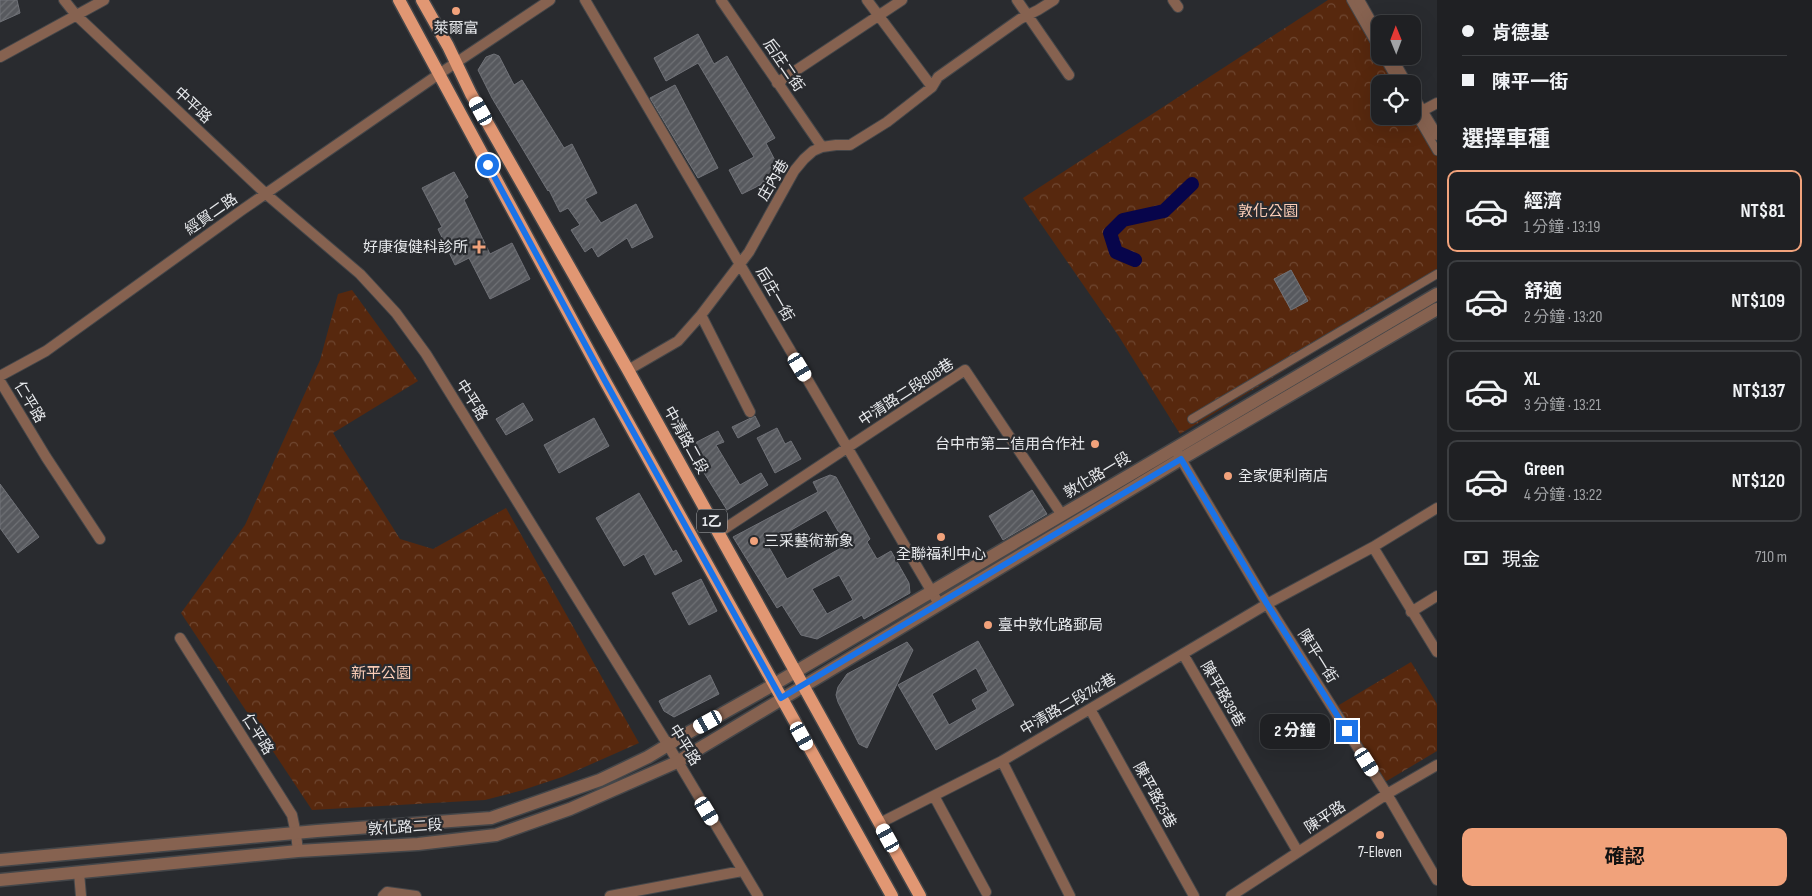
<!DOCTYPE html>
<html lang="zh-TW">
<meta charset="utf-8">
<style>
body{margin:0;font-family:"Sofia Sans Condensed","Noto Sans TC",sans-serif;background:#2c2d30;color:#f1f3f6;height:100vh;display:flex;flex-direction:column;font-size:19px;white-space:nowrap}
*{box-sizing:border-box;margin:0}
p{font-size:16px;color:#a1a3a6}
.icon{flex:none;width:28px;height:28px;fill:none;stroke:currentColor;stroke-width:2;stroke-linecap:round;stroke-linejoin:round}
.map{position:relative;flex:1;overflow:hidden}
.panel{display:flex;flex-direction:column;background:#1f2023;width:375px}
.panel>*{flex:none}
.hud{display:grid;align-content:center;height:110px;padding:0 25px;background:#1f2023}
.needle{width:32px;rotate:359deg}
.fabs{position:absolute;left:1371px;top:15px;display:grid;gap:10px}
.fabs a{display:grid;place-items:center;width:50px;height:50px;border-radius:10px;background:#1f2023;box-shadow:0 5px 20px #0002,0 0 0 1px #3c3e41;font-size:25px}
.end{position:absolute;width:22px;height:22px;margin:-11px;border:6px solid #1a73e8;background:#fff;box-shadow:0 0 0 2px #fff}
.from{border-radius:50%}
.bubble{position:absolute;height:35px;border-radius:10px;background:#1f2023;box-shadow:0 5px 20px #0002,0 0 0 1px #3c3e41;font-size:16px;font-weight:700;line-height:35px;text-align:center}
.car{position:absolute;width:15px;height:30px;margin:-15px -8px;border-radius:6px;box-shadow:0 0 4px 1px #0007;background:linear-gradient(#fff 24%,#345 0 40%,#fff 0 76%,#345 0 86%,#fff 0)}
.hud b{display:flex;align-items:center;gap:18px;height:48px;font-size:19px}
.hud b+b{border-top:1px solid #3c3e41}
.hud i{width:12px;height:12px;background:#f1f3f6}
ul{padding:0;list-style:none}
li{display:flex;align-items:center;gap:15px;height:82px;margin:0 10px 8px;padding:0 15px;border:2px solid #3c3e41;border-radius:10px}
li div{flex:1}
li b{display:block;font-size:19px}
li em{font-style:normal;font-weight:700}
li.on{border-color:#f1a27b}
li>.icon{width:45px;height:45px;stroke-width:1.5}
h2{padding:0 25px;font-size:22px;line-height:60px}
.pay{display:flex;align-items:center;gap:12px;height:55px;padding:0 25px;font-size:19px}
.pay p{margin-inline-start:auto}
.action{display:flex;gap:10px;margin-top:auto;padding:10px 25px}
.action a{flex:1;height:58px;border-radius:10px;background:#f1a27b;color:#111;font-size:20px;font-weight:700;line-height:58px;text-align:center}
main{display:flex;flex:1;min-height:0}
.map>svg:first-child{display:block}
</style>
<main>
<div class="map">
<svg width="1437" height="896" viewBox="0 0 1437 896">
<defs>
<pattern id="forest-crowns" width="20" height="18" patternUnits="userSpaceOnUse" patternTransform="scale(1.25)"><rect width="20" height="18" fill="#57280e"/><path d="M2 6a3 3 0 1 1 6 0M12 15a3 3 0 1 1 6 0" fill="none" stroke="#6f4731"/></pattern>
<pattern id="building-hatch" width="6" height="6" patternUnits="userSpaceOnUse" patternTransform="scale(1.25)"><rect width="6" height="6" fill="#57595e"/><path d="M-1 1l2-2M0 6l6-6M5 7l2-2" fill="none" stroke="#6f7175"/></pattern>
</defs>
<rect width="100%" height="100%" fill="#292b2f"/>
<path fill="url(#forest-crowns)" d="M1328,0h29l23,41v15l24,28h-24v32h32l1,-17 24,43v136l-257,156 -62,-99 -95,-137z
M352,290l66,91 -85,52 67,106 33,10 73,-41 133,235 -77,34 -39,13 -38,10 -173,10 -131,-197 64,-88 75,-165 18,-66z
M1411,662l26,42v47l-57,34 -46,-77z"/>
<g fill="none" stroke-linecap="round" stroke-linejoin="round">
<path stroke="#07054b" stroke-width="14" d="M1135,260l-19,-8 -6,-19 13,-13 41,-9 28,-27"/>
</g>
<path fill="url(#building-hatch)" stroke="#707278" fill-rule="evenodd" d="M0,0h17l3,13 -20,9z
M698,34l16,30 13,-8 48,82 -9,5 16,31 -40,20 -13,-24 25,-13 -56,-94 -32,18 -12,-23z
M494,54l5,2 15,29 8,-5 42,68 8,-4 25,49 -12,6 16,24 35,-19 17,33 -21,11 -5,-10 -29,19 -6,-10 -7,5 -14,-22 9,-5 -12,-17 -8,4 -11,-22 -1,1 -56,-93 -14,-28 8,-13z
M675,85l43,83 -20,10 -48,-80z
M454,172l14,25 -4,3 26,54 22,-11 18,36 -40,20 -21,-41 -14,7 -17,-36 4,-2 -20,-39z
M1291,270l17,31 -17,9 -17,-31z
M523,403l10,17 -27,15 -10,-16z
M755,416l5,10 -22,12 -6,-11z
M594,418l15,28 -50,27 -15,-28z
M777,428l8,16 6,-3 10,18 -26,14 -18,-35z
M718,431l6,11 -8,3 24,40 21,-12 7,12 -41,25 -31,-50 4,-2 -7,-14z
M830,475l6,2 34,62 -3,3 10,17 14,-8 18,32 1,10 -46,26 -2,-4 -45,24 -16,-4 -19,-30 -5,3 -44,-71 85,-45 -5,-10zM826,510l20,35 -59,34 -20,-35zM839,575l14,25 -26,14 -15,-25z
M0,484l39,53 -21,16 -18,-25z
M1032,490l15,24 -44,26 -14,-24z
M639,493l34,59 3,-2 6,11 -27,14 -11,-21 -20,12 -28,-48z
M701,579l16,32 -28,14 -17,-32z
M978,641l36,64 -78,45 -38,-65zM976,668l12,23 -16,9 5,9 -28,16 -17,-31z
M907,642l6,8 -46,98 -8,-4 -21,-42 -2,-7 2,-8 9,-13z
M710,675l9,19 -45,23 -10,-6 -5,-10z"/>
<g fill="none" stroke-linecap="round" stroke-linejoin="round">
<defs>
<path id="pedestrian" d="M1351,0l29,51
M1383,56l16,28
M1412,108l25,43
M1192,419l245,-145"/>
<path id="minor" d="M64,0l12,15 190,179 94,80 36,39 30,41 242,391 90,151
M585,0l354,604
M721,0l101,147
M867,0l65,87
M1017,0l52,75
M1173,0l5,7
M1359,0l21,37
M1391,56l16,28
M0,57l104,-57
M777,83l125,-83
M1412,94l25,41
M1422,111l15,-8
M701,315l49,97
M628,370l50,-29 23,-26 48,-63 45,-81 10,-12 9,-8 9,-4 14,-2h14l37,-23 45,-35 6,-10 82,-58 18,-9 16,-10
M0,376l46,-25 196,-141 197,-136 111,-74
M0,381l46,76 54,82
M1178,454l89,150 120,190 50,86
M718,533l247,-163 97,145
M1373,547l64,105
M1411,612l26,-16
M180,638l112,177 4,19 2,17
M1183,654l115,198
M1090,709l104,187
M1002,761l68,135
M934,796l52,96
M880,823l122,-62 265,-157 106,-57 64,-39
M79,873l2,23
M383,896l4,-4 29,4
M610,896l132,-25
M1231,896l156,-102 50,-29"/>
<path id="tertiary" d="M0,860l317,-29 174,-13 109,-38 48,-23 38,-23 87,-49 664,-391
M0,880l298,-29 120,-7 78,-9 74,-26 107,-47 504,-303 256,-150"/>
<path id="primary" d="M399,0l206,381 287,515
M422,0l26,46 23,48 157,276 292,526"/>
</defs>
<use href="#pedestrian" stroke="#444649" stroke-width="10"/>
<use href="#minor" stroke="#444649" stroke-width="12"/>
<use href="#tertiary" stroke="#444649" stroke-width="15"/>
<use href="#primary" stroke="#444649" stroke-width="15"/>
<use href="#pedestrian" stroke="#866250" stroke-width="8"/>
<use href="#minor" stroke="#866250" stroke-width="10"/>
<use href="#tertiary" stroke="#866250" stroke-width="12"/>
<use href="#primary" stroke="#e19773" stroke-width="12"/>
</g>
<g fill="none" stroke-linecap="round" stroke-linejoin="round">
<path stroke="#1a73e8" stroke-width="6" d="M488,165l117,216 176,317 400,-239 86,145 80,127"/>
</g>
<g fill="#f1a27b" stroke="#292b2f" stroke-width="2">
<circle cx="456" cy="11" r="5"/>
<path d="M476.5 239.5h5v5h5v5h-5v5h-5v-5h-5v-5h5z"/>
<circle cx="1095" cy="444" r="5"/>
<circle cx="1228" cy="476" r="5"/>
<circle cx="941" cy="537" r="5"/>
<circle cx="754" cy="541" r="5"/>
<circle cx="988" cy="625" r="5"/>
<circle cx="1380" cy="835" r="5"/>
</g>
<g text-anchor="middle" stroke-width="4.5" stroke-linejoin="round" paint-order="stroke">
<rect fill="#292b2f" stroke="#aeb0b3" stroke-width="1" x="697" y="509.5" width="30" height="23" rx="4"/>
<g font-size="14" font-weight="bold" fill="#e7e9ec">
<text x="712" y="526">1乙</text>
</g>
<g font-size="15" fill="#e7e9ec" stroke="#292b2f">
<text x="456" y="33">萊爾富</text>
<text x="468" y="252" text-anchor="end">好康復健科診所</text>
<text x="1085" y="449" text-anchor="end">台中市第二信用合作社</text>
<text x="1238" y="481" text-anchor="start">全家便利商店</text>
<text x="764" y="546" text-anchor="start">三采藝術新象</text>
<text x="941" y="559">全聯福利中心</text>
<text x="998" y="630" text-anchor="start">臺中敦化路郵局</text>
<text x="1380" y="857">7-Eleven</text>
</g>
<g font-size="15" fill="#e7e9ec" stroke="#292b2f">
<text transform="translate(784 65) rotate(56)" y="5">后庄二街</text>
<text transform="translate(193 105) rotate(43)" y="5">中平路</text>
<text transform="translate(773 180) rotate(-59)" y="5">庄內巷</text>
<text transform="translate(211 214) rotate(-35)" y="5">經貿二路</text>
<text transform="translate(775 294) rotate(60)" y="5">后庄一街</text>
<text transform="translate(906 392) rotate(-33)" y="5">中清路二段808巷</text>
<text transform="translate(472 400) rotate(58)" y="5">中平路</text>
<text transform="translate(30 402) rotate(59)" y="5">仁平路</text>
<text transform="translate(686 440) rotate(61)" y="5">中清路二段</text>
<text transform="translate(1097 475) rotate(-31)" y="5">敦化路一段</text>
<text transform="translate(1318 656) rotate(58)" y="5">陳平一街</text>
<text transform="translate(1223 694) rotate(60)" y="5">陳平路39巷</text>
<text transform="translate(1068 704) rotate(-30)" y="5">中清路二段742巷</text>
<text transform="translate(258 734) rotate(58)" y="5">仁平路</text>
<text transform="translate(685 745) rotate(58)" y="5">中平路</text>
<text transform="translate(1155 795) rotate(61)" y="5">陳平路25巷</text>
<text transform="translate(1325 817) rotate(-33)" y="5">陳平路</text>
<text transform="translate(405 827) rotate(-4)" y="5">敦化路二段</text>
</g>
<g font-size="15" fill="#fbcdb7" stroke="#292b2f">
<text x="1268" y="216">敦化公園</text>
<text x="381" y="678">新平公園</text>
</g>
</g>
</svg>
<div class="fabs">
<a><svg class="needle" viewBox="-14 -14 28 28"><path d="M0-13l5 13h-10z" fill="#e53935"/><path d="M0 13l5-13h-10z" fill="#a1a3a6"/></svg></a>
<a><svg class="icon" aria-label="locate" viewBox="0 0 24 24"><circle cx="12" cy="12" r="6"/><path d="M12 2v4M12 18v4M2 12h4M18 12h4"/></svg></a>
</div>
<i class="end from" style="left:488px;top:165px"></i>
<i class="end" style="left:1347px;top:731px"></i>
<div class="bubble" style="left:1260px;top:714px;width:70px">2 分鐘</div>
<i class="car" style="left:481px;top:111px;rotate:331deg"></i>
<i class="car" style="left:800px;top:367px;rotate:149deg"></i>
<i class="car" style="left:708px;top:722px;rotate:241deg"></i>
<i class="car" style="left:802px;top:736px;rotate:151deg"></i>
<i class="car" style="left:1367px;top:762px;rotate:148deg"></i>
<i class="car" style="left:707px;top:811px;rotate:149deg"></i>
<i class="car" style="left:888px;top:838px;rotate:331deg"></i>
</div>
<section class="panel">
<div class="hud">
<b><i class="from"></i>肯德基</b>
<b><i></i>陳平一街</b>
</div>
<h2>選擇車種</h2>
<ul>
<li class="on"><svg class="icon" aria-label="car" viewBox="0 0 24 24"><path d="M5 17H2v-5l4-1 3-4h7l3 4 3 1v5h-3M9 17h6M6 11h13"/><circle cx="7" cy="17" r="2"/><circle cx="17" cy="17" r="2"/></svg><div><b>經濟</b><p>1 分鐘 · 13:19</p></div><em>NT$81</em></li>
<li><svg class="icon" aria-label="car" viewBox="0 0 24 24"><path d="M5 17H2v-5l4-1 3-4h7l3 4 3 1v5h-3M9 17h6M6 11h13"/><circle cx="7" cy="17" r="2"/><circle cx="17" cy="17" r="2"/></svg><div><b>舒適</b><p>2 分鐘 · 13:20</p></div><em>NT$109</em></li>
<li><svg class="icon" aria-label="car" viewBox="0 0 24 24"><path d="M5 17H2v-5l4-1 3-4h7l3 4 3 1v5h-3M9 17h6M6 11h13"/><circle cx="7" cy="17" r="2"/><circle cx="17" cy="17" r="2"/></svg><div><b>XL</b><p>3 分鐘 · 13:21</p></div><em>NT$137</em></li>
<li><svg class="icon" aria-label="car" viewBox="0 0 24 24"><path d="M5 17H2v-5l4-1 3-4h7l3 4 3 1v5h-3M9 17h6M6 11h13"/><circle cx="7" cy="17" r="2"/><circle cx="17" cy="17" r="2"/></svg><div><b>Green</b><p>4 分鐘 · 13:22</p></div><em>NT$120</em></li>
</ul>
<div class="pay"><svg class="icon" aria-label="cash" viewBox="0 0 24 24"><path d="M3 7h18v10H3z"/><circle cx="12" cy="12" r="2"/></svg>現金<p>710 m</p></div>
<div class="action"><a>確認</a></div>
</section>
</main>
